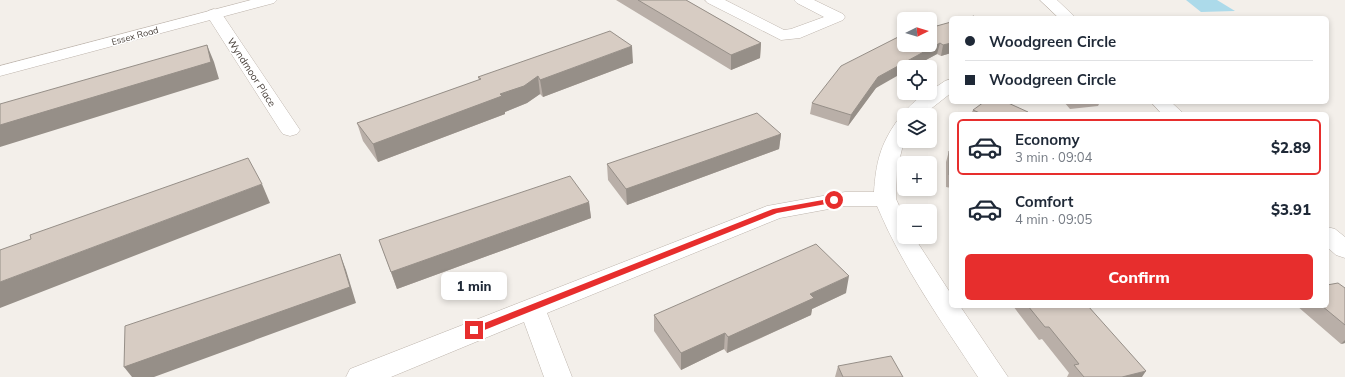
<!DOCTYPE html>
<meta charset="utf-8">
<style>
body{margin:0;font-family:Mulish,sans-serif;background:#f6f6f7;color:#1f2937;height:100vh;display:flex;flex-direction:column;font-size:15px;white-space:nowrap}
*{box-sizing:border-box;margin:0}
p{font-size:13px;color:#747a83}
.icon{flex:none;width:22px;height:22px;fill:none;stroke:currentColor;stroke-width:2;stroke-linecap:round;stroke-linejoin:round}
.map{position:relative;flex:1;overflow:hidden}
.panel{position:absolute;left:949px;top:112px;width:380px;height:196px;display:flex;flex-direction:column;background:#fff;border-radius:6px;box-shadow:0 2px 6px #0003}
.panel>*{flex:none}
.banner{position:absolute;left:949px;top:16px;width:380px;height:88px;border-radius:6px;box-shadow:0 2px 6px #0003;display:grid;align-content:center;height:88px;padding:0 16px;background:#fff}
.needle{width:26px;rotate:85deg}
.fabs{position:absolute;left:897px;top:12px;display:grid;gap:8px}
.fabs a{display:grid;place-items:center;width:40px;height:40px;border-radius:6px;background:#fff;box-shadow:0 2px 6px #0003;font-size:20px}
.end{position:absolute;width:18px;height:18px;margin:-9px;border:5px solid #e72e2d;background:#fff;box-shadow:0 0 0 2px #fff}
.from{border-radius:50%}
.bubble{position:absolute;height:28px;border-radius:6px;background:#fff;box-shadow:0 2px 6px #0003;font-size:13px;font-weight:800;line-height:28px;text-align:center}
.banner b{display:flex;align-items:center;gap:14px;height:38px;font-size:15px}
.banner b+b{border-top:1px solid #e0e1e3}
.banner i{width:10px;height:10px;background:#1f2937}
ul{padding:7px 0 0;list-style:none}
li{display:flex;align-items:center;gap:12px;height:56px;margin:0 8px 6px;padding:0 8px;border:2px solid transparent;border-radius:6px}
li div{flex:1}
li b{display:block;font-size:15px}
li em{font-style:normal;font-weight:800}
li.on{border-color:#e72e2d}
li>.icon{width:36px;height:36px;stroke-width:1.5}
.button{display:flex;gap:8px;margin-top:auto;padding:8px 16px}
.button a{flex:1;height:46px;border-radius:6px;background:#e72e2d;color:#fff;font-size:16px;font-weight:800;line-height:46px;text-align:center}
.map>svg:first-child{display:block}
</style>
<div class="map">
<svg width="1345" height="377" viewBox="0 0 1345 377">
<rect width="100%" height="100%" fill="#f3efea"/>
<path fill="#acdaea" d="M1186,0h31l18,11 -34,1z"/>
<g fill="none" stroke-linecap="round" stroke-linejoin="round">
<defs>
<path id="minor" d="M705,0h20l59,30 7,-1 33,-12 -27,-14 -3,-3h20l29,14 2,3 -2,3 -43,18 -19,2 -73,-37z
M1040,0h17l19,18h-17z
M214,9l6,2 80,119 -3,4 -7,2 -7,-2 -3,-4 -74,-116 2,-3z
M951,79v14l-28,22h-19v2l-2,-2c5,-7 19,-21 28,-22v-2l15,-10z
M1151,102h20l13,12h-22z
M904,119v22l-7,28 -1,30 8,17v21h10l37,57v12h9l48,71h-30c-36,-55 -75,-109 -101,-171h-32l-65,12 -233,95 25,64h-28l-20,-55 -133,55h-45l4,-8 417,-163 78,-14h29c2,-29 6,-47 23,-71z
M1327,227l8,2 10,8v21l-9,-3 -9,-8z"/>
<path id="tertiary" d="M251,0h26l-3,3 -274,73v-10z"/>
</defs>
<use href="#minor" stroke="#beb5ad" stroke-width="1"/>
<use href="#tertiary" stroke="#beb5ad" stroke-width="1"/>
<use href="#minor" fill="#fff" fill-rule="evenodd"/>
<use href="#tertiary" fill="#fff" fill-rule="evenodd"/>
</g>
<path fill="#b9afa8" d="M616,0h70l75,43 -1,15 -29,12z
M951,22v31l-10,3 -4,-2 -24,13h-9l-28,21 -28,38 -38,-12 2,-11 121,-76z
M633,63l-90,34 -3,-3 -13,9 -22,9v2l-127,48 -15,-21 -6,-18 122,-43 -1,-3z
M1064,102h36l-2,4 -28,3z
M973,110l55,2 -1,2h-56z
M781,134l-2,15 -152,56 -19,-25 -1,-16z
M949,151h2v37l-5,-1v-25z
M589,202l2,16 -194,71 -18,-49z
M1345,288v55l-4,1 -44,-38h30z
M846,293l-34,16 -1,6 -52,24 -32,14 -3,-4 -43,21 -27,-39v-16z
M1013,306h75l54,71h-75l2,-4 -27,-34 -3,1z
M838,366l65,11h-68z"/>
<path fill="#968f88" d="M761,43l-1,15 -29,12v-15z
M940,43l-3,11 -24,13h-9v5l-28,16 -28,38 3,-11 27,-38z
M951,43v10l-10,3 2,-11z
M207,45l7,17 5,17 -219,68v-22z
M632,46l1,17 -90,34 -3,-17z
M538,76l2,18 -13,9 -22,9v2l-127,48 -5,-18z
M781,134l-2,15 -152,56 -1,-16z
M262,184l8,19 -270,105v-26z
M589,202l2,16 -194,71 -6,-17z
M340,254l6,16 10,33 -202,74h-22l-8,-10z
M849,276l-3,17 -34,16 -1,6 -84,38 1,-16 82,-43z
M725,333l-1,16 -43,21v-17z
M1345,340v3l-4,1z
M1146,371l-4,6h-20z"/>
<path fill="#d7ccc3" stroke="#968f88" d="M638,0h48l75,43 -30,12z
M974,16l1,2h-8z
M951,22v21l-8,2 -3,-2 -62,34 -27,38 -39,-12 29,-37 63,-32v11h26v-20l3,2z
M610,31l22,15 -92,34 -2,-4 -14,10 -24,8 2,2 -129,48 -16,-21 124,-44 -3,-2z
M207,45l4,17 -211,63v-21z
M984,102h22l22,10 -3,2h-43l-9,-4z
M757,113l24,21 -155,55 -19,-25z
M949,151h2v24h-2z
M248,158l14,26 -262,98v-32l31,-11 -1,-4z
M570,176l19,26 -198,70 -12,-32z
M816,244l33,32 -39,18 4,4 -86,39 -3,-4 -44,20 -27,-38z
M340,254l10,33 -226,80 1,-41z
M1338,283l7,5v37l-23,-19h5v-21z
M1028,306h60l58,65 -24,6h-38l-10,-12 5,-1 -30,-37h-4z
M891,356l12,21h-60l-5,-11z"/>
<path fill="#e72e2d" d="M834,198l4,2 -1,2 -60,11 -300,120h-5l-1,-3 1,-2 301,-119z"/>
<g text-anchor="middle" stroke-width="3" stroke-linejoin="round" paint-order="stroke">
<g font-size="9" fill="#473f39" stroke="#fff">
<text transform="translate(135 36) rotate(-15)" y="3">Essex Road</text>
</g>
<g font-size="10" fill="#473f39" stroke="#fff">
<text transform="translate(252 72) rotate(57)" y="4">Wyndmoor Place</text>
</g>
</g>
</svg>
<div class="fabs">
<a><svg class="needle" viewBox="-14 -14 28 28"><path d="M0-13l5 13h-10z" fill="#e53935"/><path d="M0 13l5-13h-10z" fill="#747a83"/></svg></a>
<a><svg class="icon" aria-label="locate" viewBox="0 0 24 24"><circle cx="12" cy="12" r="6"/><path d="M12 2v4M12 18v4M2 12h4M18 12h4"/></svg></a>
<a><svg class="icon" aria-label="layers" viewBox="0 0 24 24"><path d="M12 4l9 5-9 5-9-5zM3 14l9 5 9-5"/></svg></a>
<a>+</a>
<a>−</a>
</div>
<i class="end from" style="left:834px;top:200px"></i>
<i class="end" style="left:474px;top:330px"></i>
<div class="bubble" style="left:441px;top:272px;width:66px">1 min</div>
<div class="banner">
<b><i class="from"></i>Woodgreen Circle</b>
<b><i></i>Woodgreen Circle</b>
</div>
<section class="panel">
<ul>
<li class="on"><svg class="icon" aria-label="car" viewBox="0 0 24 24"><path d="M5 17H2v-5l4-1 3-4h7l3 4 3 1v5h-3M9 17h6M6 11h13"/><circle cx="7" cy="17" r="2"/><circle cx="17" cy="17" r="2"/></svg><div><b>Economy</b><p>3 min · 09:04</p></div><em>$2.89</em></li>
<li><svg class="icon" aria-label="car" viewBox="0 0 24 24"><path d="M5 17H2v-5l4-1 3-4h7l3 4 3 1v5h-3M9 17h6M6 11h13"/><circle cx="7" cy="17" r="2"/><circle cx="17" cy="17" r="2"/></svg><div><b>Comfort</b><p>4 min · 09:05</p></div><em>$3.91</em></li>
</ul>
<div class="button"><a>Confirm</a></div>
</section>
</div>
